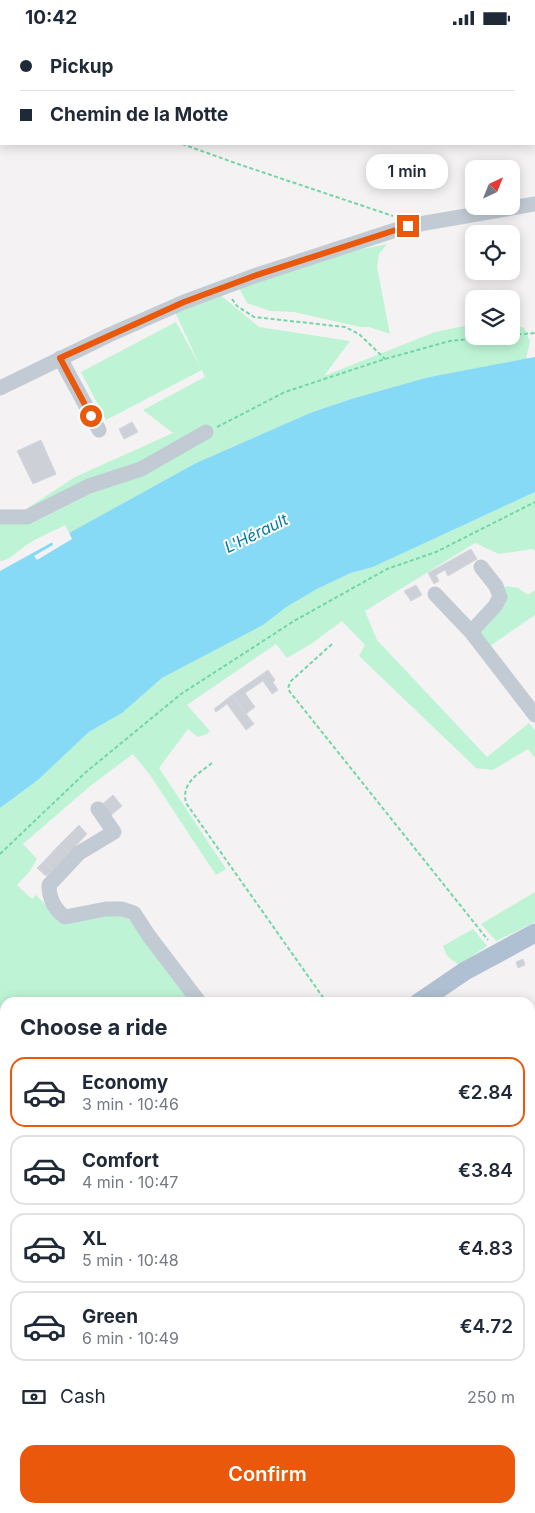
<!DOCTYPE html>
<meta charset="utf-8">
<style>
body{margin:0;font-family:Inter,sans-serif;background:#f2f2f3;color:#1f2937;height:100vh;display:flex;flex-direction:column;font-size:19px;white-space:nowrap}
*{box-sizing:border-box;margin:0}
p{font-size:16px;color:#747a83}
.icon{flex:none;width:28px;height:28px;fill:none;stroke:currentColor;stroke-width:2;stroke-linecap:round;stroke-linejoin:round}
.map{position:relative;flex:1;overflow:hidden}
.sheet{position:absolute;left:0px;top:962px;width:535px;height:516px;display:flex;flex-direction:column;background:#fff;border-radius:15px 15px 0 0;box-shadow:0 2px 12px #0003}
.sheet>*{flex:none}
.top-card{position:absolute;left:0px;top:0px;width:535px;height:110px;box-shadow:0 2px 12px #0003;display:grid;align-content:center;height:110px;padding:0 20px;background:#fff}
.needle{width:32px;rotate:43deg}
.controls{position:absolute;left:465px;top:125px;display:grid;gap:10px}
.controls a{display:grid;place-items:center;width:55px;height:55px;border-radius:10px;background:#fff;box-shadow:0 2px 12px #0003;font-size:25px}
.end{position:absolute;width:22px;height:22px;margin:-11px;border:6px solid #ea580c;background:#fff;box-shadow:0 0 0 2px #fff}
.from{border-radius:50%}
.bubble{position:absolute;height:35px;border-radius:15px;background:#fff;box-shadow:0 2px 12px #0003;font-size:16px;font-weight:600;line-height:35px;text-align:center}
.top-card b{display:flex;align-items:center;gap:18px;height:48px;font-size:19px}
.top-card b+b{border-top:1px solid #e0e1e3}
.top-card i{width:12px;height:12px;background:#1f2937}
ul{padding:0;list-style:none}
li{display:flex;align-items:center;gap:15px;height:70px;margin:0 10px 8px;padding:0 10px;border:2px solid #e0e1e3;border-radius:15px}
li div{flex:1}
li b{display:block;font-size:19px}
li em{font-style:normal;font-weight:600}
li.selected{border-color:#ea580c}
li>.icon{width:45px;height:45px;stroke-width:1.5}
h2{padding:0 20px;font-size:22px;line-height:60px}
.pay{display:flex;align-items:center;gap:12px;height:55px;padding:0 20px;font-size:19px}
.pay p{margin-inline-start:auto}
.action{display:flex;gap:10px;margin-top:auto;padding:10px 20px}
.action a{flex:1;height:58px;border-radius:15px;background:#ea580c;color:#fff;font-size:20px;font-weight:600;line-height:58px;text-align:center}
.status{display:flex;justify-content:space-between;align-items:center;height:35px;padding:0 25px;background:#fff;direction:ltr}
.status svg{height:14px;fill:currentColor}
.map>svg:first-child{display:block}
</style>
<div class="status"><b>10:42</b><svg viewBox="0 0 49 12"><path d="M0 12V9h3v3zM5 12V6h3v6zM10 12V3h3v9zM15 12V0h3v12zM26 1h20v11H26zM47 4h2v5h-2z"/></svg></div>
<div class="map">
<svg width="535" height="1478" viewBox="0 0 535 1478">
<rect width="100%" height="100%" fill="#f4f2f2"/>
<path fill="#bef4d5" d="M387,209l-8,10 -2,13 13,67 -21,-7h-9l-66,-15 -24,-1 -23,-8 -9,-17 101,-32z
M218,258l41,34 91,14 -26,35 111,-44 39,-8v12h37v-12l13,4 6,13 -4,18 -97,18 -78,22 -41,14 -114,50 -127,70 -4,-8c-15,8 -32,14 -45,25 -7,5 -12,11 -20,11v-44l17,-2 58,-38 98,-44 -30,-23 62,-33 -30,-65z
M176,287l26,48 -96,50 -25,-48z
M535,457v59l-3,-2 -33,5 -24,-11 -110,68 12,29 110,117 42,-34 6,7v28l-7,-9 -35,21 -17,-2 -117,-112 6,-11 -23,-24 -31,23 -24,14 -11,-14 -89,61 23,26 -3,3 -9,3 -10,-8 -29,39 67,101 -10,6 -66,-100 -17,-21 -44,33 -66,57 14,15 -7,12 -13,14 15,14 4,-4 19,19 66,1 11,7 59,80 -186,1v109l-5,-5v-299l38,-28 51,-48 33,-19 40,-35 101,-53 25,-19 29,-17 34,-16 22,-6z
M506,551l12,2 10,7 7,-5v25l-48,33 -15,-22 18,-17z
M535,857v30l-39,19 -15,-17z
M473,894l14,17 -28,19 -12,-9 -4,-10z
M0,1133l5,4v103l-5,3z
M530,1182l5,15v48l-5,-16z"/>
<path fill="#87daf5" d="M535,322v135l-162,75 -22,6 -34,16 -29,17 -25,19 -101,53 -40,35 -33,19 -51,48 -38,28v-237l196,-108 114,-50 41,-14 78,-22z"/>
<path fill="#f4f2f2" d="M68,495l4,9 -35,21 -3,-4 19,-11 -1,-3 3,-2 -1,-2z"/>
<path fill="#cdd0d6" stroke="#d5d7de" d="M132,387l6,10 -14,7 -5,-10z
M41,405l15,34 -23,10 -16,-33z
M471,514l6,10 -29,17 -3,-6 -9,5 3,6 -5,3 -6,-11z
M416,550l6,10 -11,6 -7,-10z
M268,635l7,10 -2,2 5,8 -6,4 -9,-13 -18,12 10,14 -9,7 -14,-19z
M232,660l22,29 -8,6 -19,-26 -11,8 -2,-3z
M113,760l9,11 -13,11 -9,-11z
M79,790l8,9 -18,19 -9,-9z
M60,809l9,9 -16,17 -9,-9z
M44,826l9,9 -7,6 -9,-8z
M523,924l2,6 -7,3 -2,-6z
M0,1364h5v24l-5,1z
M5,1461v13h5l1,2 -11,2v-15z
M48,1474h26l1,4h-26z
M91,1474h12v4h-12z
M144,1474h27l1,4h-25z
M225,1474h17l-5,4h-8z"/>
<g fill="none" stroke-linecap="round" stroke-linejoin="round">
<path stroke="#72d6a8" stroke-width="2" stroke-dasharray="4 2.5" stroke-linecap="butt" d="M0,52h1
M182,109l59,21 152,51
M232,264l5,7 17,11 91,10 14,7 26,25
M511,300l24,-2
M217,392l68,-35 100,-33 65,-18 48,-5
M332,609l-41,37 -3,7 2,4 198,248
M212,728c-14,11 -31,20 -26,40l141,200
M0,819l86,-82 95,-78 113,-73 93,-52 49,-17 99,-50
M530,1259l5,-2
M0,1286l5,8
M530,1448l5,2"/>
<path stroke="#c2cbd4" stroke-width="15" d="M60,323l39,72
M0,353l109,-53 75,-33 70,-26 154,-50 127,-22
M0,482h27l62,-31 52,-17 65,-37
M435,559l36,38 24,-26 5,-9 -4,-11 -15,-19
M471,597l64,83
M98,774l16,23 -35,21 -30,32c0,14 5,24 16,32l41,-8h16l12,4 15,23 51,67
M0,1227l5,-4
M118,1474l8,4
M259,1474l4,4"/>
<path stroke="#afc0d2" stroke-width="19" d="M418,968l47,-32 70,-38
M0,1249l5,-4"/>
<defs>
<path id="rail" d="M0,1115l5,4
M364,1474l3,4"/>
</defs>
<use href="#rail" stroke="#b3b6bd" stroke-width="5.5"/>
<use href="#rail" stroke="#fff" stroke-width="4" stroke-dasharray="11" stroke-linecap="butt"/>
</g>
<g fill="none" stroke-linecap="round" stroke-linejoin="round">
<path stroke="#ea580c" stroke-width="6" d="M91,381l-31,-58 124,-56 70,-26 154,-50"/>
</g>
<g text-anchor="middle" stroke-width="4" stroke-linejoin="round" paint-order="stroke">
<g font-size="16" font-style="italic" fill="#037aa2" stroke="#fff">
<text transform="translate(256 498) rotate(-26)" y="6">L'Hérault</text>
</g>
</g>
</svg>
<div class="controls">
<a><svg class="needle" viewBox="-14 -14 28 28"><path d="M0-13l5 13h-10z" fill="#e53935"/><path d="M0 13l5-13h-10z" fill="#747a83"/></svg></a>
<a><svg class="icon" aria-label="locate" viewBox="0 0 24 24"><circle cx="12" cy="12" r="6"/><path d="M12 2v4M12 18v4M2 12h4M18 12h4"/></svg></a>
<a><svg class="icon" aria-label="layers" viewBox="0 0 24 24"><path d="M12 4l9 5-9 5-9-5zM3 14l9 5 9-5"/></svg></a>
</div>
<i class="end from" style="left:91px;top:381px"></i>
<i class="end" style="left:408px;top:191px"></i>
<div class="bubble" style="left:366px;top:119px;width:82px">1 min</div>
<div class="top-card">
<b><i class="from"></i>Pickup</b>
<b><i></i>Chemin de la Motte</b>
</div>
<section class="sheet">
<h2>Choose a ride</h2>
<ul>
<li class="selected"><svg class="icon" aria-label="car" viewBox="0 0 24 24"><path d="M5 17H2v-5l4-1 3-4h7l3 4 3 1v5h-3M9 17h6M6 11h13"/><circle cx="7" cy="17" r="2"/><circle cx="17" cy="17" r="2"/></svg><div><b>Economy</b><p>3 min · 10:46</p></div><em>€2.84</em></li>
<li><svg class="icon" aria-label="car" viewBox="0 0 24 24"><path d="M5 17H2v-5l4-1 3-4h7l3 4 3 1v5h-3M9 17h6M6 11h13"/><circle cx="7" cy="17" r="2"/><circle cx="17" cy="17" r="2"/></svg><div><b>Comfort</b><p>4 min · 10:47</p></div><em>€3.84</em></li>
<li><svg class="icon" aria-label="car" viewBox="0 0 24 24"><path d="M5 17H2v-5l4-1 3-4h7l3 4 3 1v5h-3M9 17h6M6 11h13"/><circle cx="7" cy="17" r="2"/><circle cx="17" cy="17" r="2"/></svg><div><b>XL</b><p>5 min · 10:48</p></div><em>€4.83</em></li>
<li><svg class="icon" aria-label="car" viewBox="0 0 24 24"><path d="M5 17H2v-5l4-1 3-4h7l3 4 3 1v5h-3M9 17h6M6 11h13"/><circle cx="7" cy="17" r="2"/><circle cx="17" cy="17" r="2"/></svg><div><b>Green</b><p>6 min · 10:49</p></div><em>€4.72</em></li>
</ul>
<div class="pay"><svg class="icon" aria-label="cash" viewBox="0 0 24 24"><path d="M3 7h18v10H3z"/><circle cx="12" cy="12" r="2"/></svg>Cash<p>250 m</p></div>
<div class="action"><a>Confirm</a></div>
</section>
</div>
